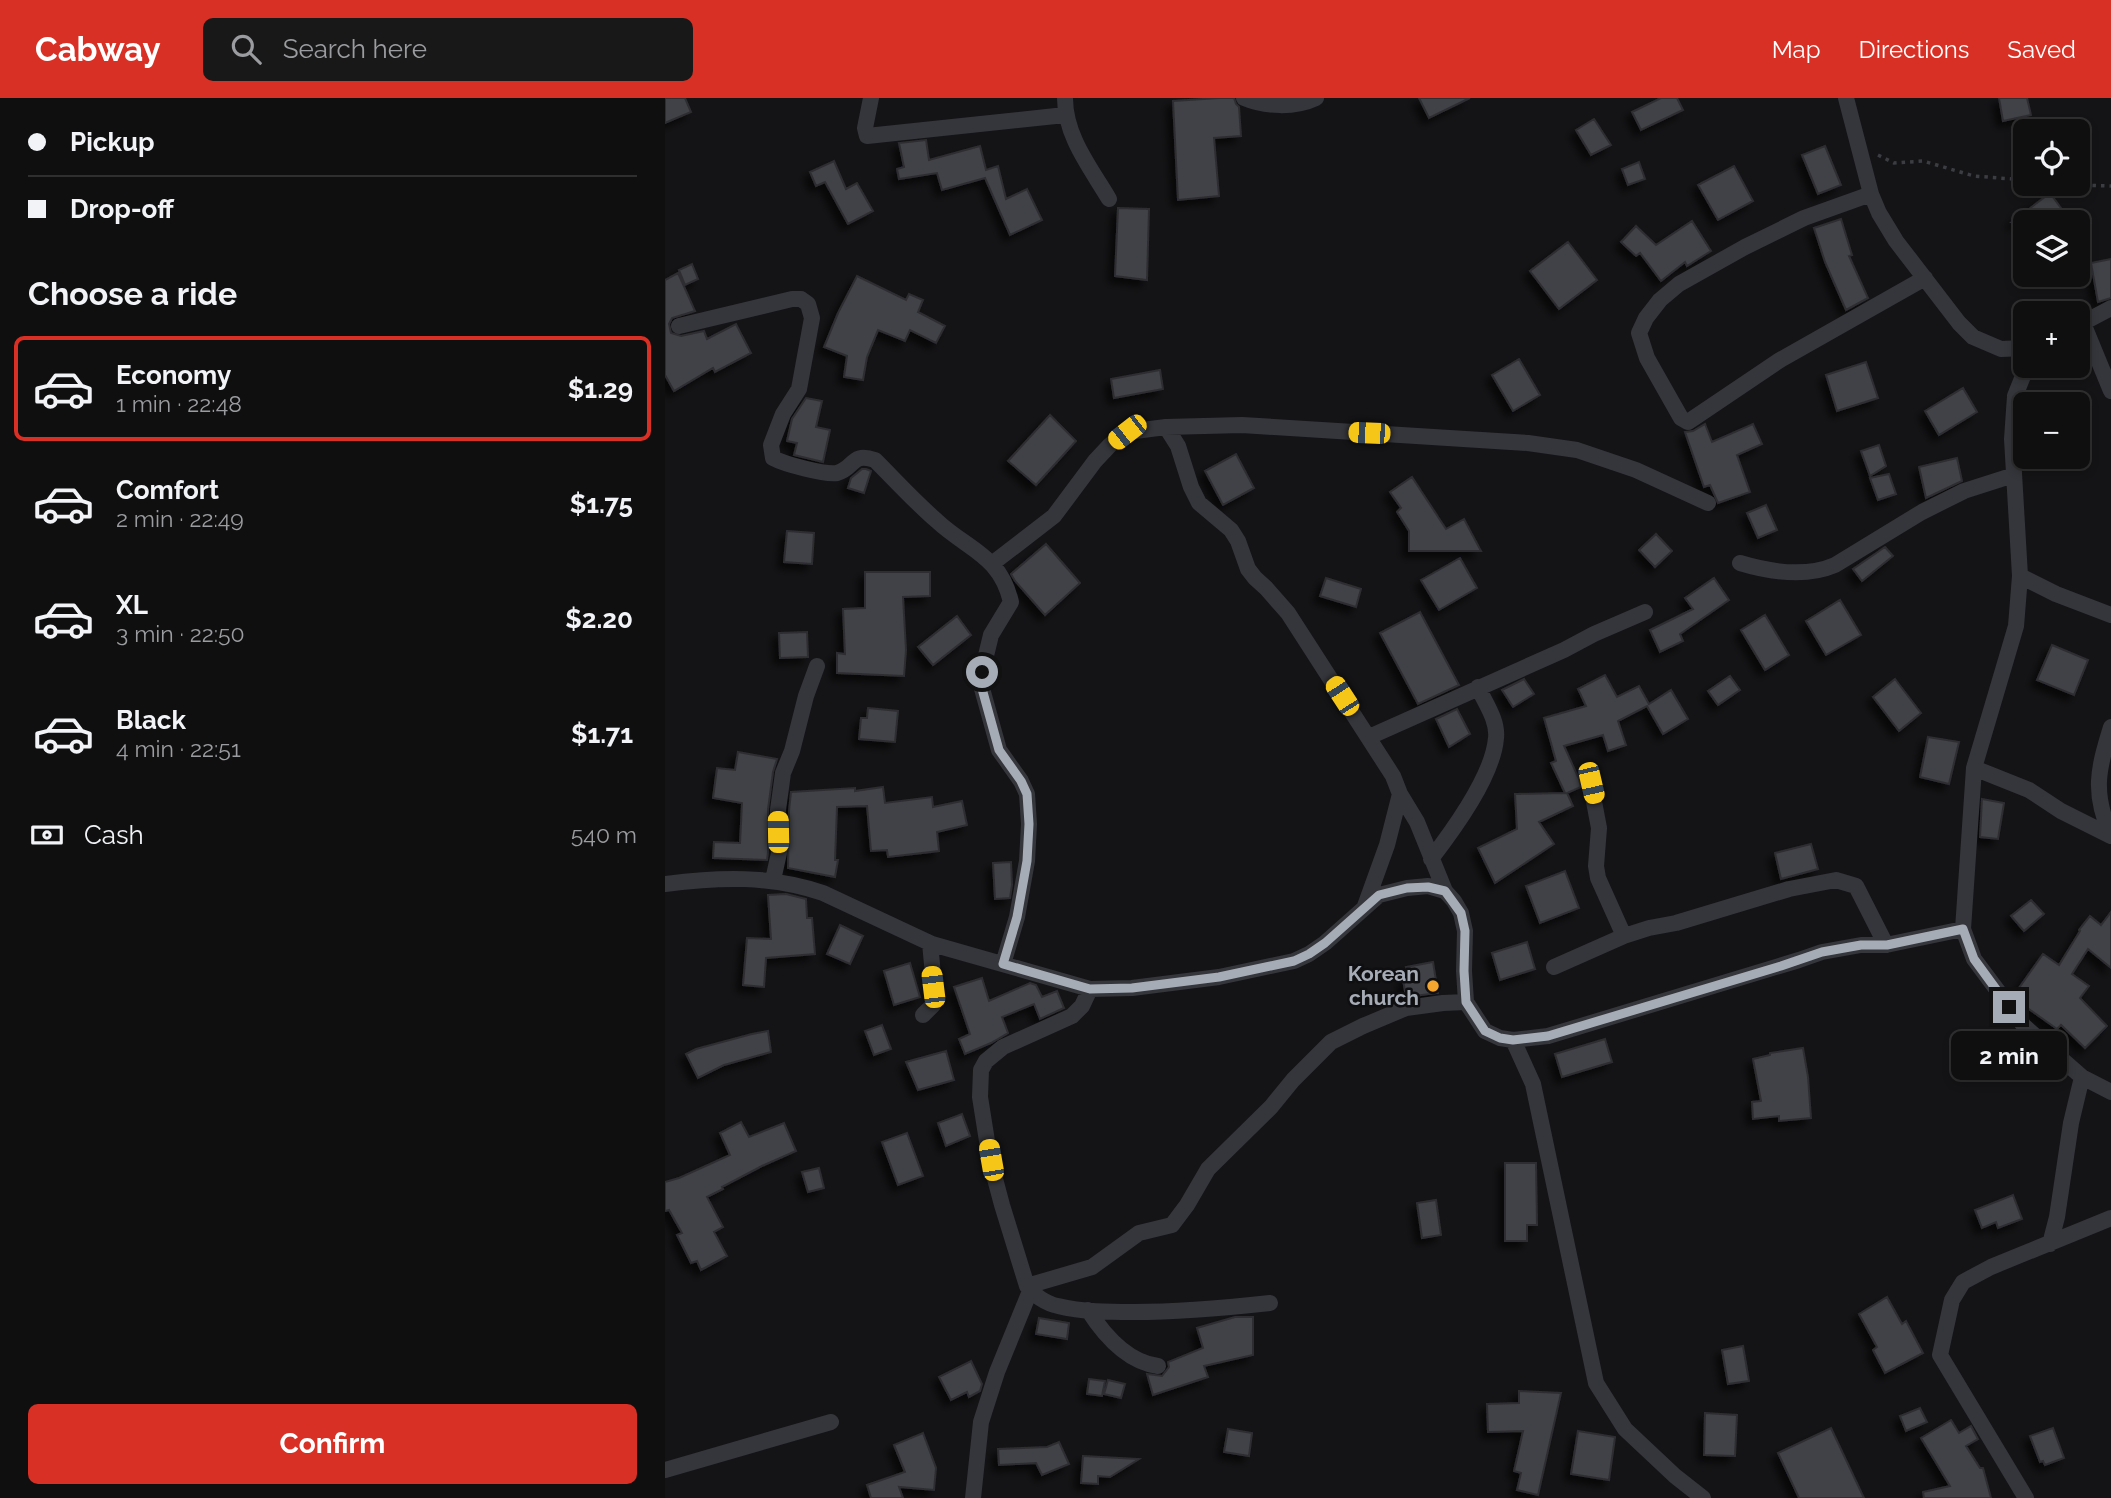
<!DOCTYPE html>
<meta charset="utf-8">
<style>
body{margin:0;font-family:Raleway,sans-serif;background:#181819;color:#f1f3f6;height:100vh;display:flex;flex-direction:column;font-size:26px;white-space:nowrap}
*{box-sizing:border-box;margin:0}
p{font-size:23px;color:#9b9c9f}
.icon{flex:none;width:38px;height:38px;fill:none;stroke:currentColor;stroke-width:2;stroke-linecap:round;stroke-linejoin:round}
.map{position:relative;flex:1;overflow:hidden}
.panel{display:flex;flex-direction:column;background:#0f0f10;width:665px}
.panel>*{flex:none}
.top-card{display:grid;align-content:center;height:154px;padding:0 28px;background:#0f0f10}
.controls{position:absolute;left:1348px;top:21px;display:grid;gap:14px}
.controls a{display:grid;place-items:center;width:77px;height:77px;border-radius:10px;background:#0f0f10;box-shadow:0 4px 10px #0003,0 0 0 2px #2f2f30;font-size:35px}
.end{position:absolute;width:32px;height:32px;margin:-16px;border:9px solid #a6acb6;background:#111;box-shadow:0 0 0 4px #111}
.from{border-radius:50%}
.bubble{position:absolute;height:49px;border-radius:10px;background:#0f0f10;box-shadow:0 4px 10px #0003,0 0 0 2px #2f2f30;font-size:23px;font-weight:700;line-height:49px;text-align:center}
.car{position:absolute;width:21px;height:42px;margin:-21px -10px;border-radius:9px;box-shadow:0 0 5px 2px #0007;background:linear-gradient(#f5c518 24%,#345 0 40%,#f5c518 0 76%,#345 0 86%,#f5c518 0)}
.top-card b{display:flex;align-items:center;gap:24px;height:66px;font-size:26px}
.top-card b+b{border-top:2px solid #2f2f30}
.top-card i{width:18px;height:18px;background:#f1f3f6}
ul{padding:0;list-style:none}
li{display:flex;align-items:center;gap:21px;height:105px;margin:0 14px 10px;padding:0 14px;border:4px solid transparent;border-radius:10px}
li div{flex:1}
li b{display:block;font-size:26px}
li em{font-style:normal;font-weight:700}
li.selected{border-color:#d93025}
li>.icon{width:63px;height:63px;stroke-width:1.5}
h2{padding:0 28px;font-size:32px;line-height:84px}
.pay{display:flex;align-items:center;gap:18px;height:77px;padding:0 28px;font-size:26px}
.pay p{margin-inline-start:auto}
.button{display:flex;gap:14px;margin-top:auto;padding:14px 28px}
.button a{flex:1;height:80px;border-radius:10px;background:#d93025;color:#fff;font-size:28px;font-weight:700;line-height:80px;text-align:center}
header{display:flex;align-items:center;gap:42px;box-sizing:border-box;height:98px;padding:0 35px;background:#d93025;color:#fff}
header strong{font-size:33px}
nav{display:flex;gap:38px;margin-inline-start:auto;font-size:24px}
.search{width:490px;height:63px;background:#181819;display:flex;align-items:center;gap:18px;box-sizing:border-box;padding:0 24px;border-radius:10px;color:#9b9c9f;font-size:26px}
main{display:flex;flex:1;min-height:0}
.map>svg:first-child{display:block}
</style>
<header>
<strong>Cabway</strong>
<div class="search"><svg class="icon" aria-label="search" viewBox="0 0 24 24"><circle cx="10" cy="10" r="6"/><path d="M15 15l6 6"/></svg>Search here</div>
<nav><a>Map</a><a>Directions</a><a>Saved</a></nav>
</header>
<main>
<section class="panel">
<div class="top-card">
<b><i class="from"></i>Pickup</b>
<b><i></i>Drop-off</b>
</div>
<h2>Choose a ride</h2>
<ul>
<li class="selected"><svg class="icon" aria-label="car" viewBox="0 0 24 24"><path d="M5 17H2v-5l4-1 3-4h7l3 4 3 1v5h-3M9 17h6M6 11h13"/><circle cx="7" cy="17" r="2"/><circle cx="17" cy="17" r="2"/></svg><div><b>Economy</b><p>1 min · 22:48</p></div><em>$1.29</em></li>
<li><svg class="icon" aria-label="car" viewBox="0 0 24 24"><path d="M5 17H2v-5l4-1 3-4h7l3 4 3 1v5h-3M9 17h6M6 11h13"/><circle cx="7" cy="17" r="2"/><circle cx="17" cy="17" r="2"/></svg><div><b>Comfort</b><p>2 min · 22:49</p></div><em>$1.75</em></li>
<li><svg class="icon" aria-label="car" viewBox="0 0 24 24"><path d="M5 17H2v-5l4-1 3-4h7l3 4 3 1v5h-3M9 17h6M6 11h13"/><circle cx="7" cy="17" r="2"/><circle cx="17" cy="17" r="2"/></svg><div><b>XL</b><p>3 min · 22:50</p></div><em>$2.20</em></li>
<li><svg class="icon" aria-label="car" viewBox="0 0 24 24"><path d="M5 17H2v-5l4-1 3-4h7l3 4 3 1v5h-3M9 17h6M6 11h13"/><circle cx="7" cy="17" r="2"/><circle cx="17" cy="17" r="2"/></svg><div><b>Black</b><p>4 min · 22:51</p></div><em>$1.71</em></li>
</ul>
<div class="pay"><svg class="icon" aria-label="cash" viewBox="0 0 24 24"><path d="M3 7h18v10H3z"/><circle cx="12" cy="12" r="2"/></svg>Cash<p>540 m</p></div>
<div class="button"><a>Confirm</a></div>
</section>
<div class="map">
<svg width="1446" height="1400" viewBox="0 0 1446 1400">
<defs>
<filter id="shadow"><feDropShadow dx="-6" dy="6" stdDeviation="3.5" flood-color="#0009"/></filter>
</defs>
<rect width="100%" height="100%" fill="#141416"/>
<path fill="#404246" stroke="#2e2e32" stroke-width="2" filter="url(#shadow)" d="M0,0h20l6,14 -26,11z
M554,0h15l2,6 3,3 2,29 -27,2 5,58 -41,4 -5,-99z
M754,0h51l-41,20z
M996,0h16l6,12 -42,20 -9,-18z
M1334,0h28l4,17 -28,6z
M929,21l17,26 -20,10 -15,-25z
M261,42l3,20 51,-14 6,24 12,-4 8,33 21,-10 15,31 -32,15 -25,-57 -43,12 -5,-17 -38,6 -2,-10 7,-2 -5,-24z
M1160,48l16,39 -23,9 -16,-39z
M169,63l12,28 11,-6 16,28 -25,13 -23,-42 -9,4 -6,-14z
M974,64l6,17 -17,6 -6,-16z
M1069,68l19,35 -35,19 -20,-35z
M1385,95l16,22 -10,7h-44z
M453,110l31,1 -2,71 -32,-4z
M1176,121l11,36 -3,1 19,42 -22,12 -21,-48 -11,-34z
M1027,123l19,30 -24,15 -2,-4 -24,19 -21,-28 -4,3 -15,-14 15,-16 20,19z
M903,144l29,38 -38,29 -29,-38z
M1446,161v39l-13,4 -7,-39z
M27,166l6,15 -13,6 -6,-15z
M13,175l17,38 -23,7 -3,6 2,9 10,3 23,-5 3,8 29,-15 15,29 -36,19 -2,-4 -39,23 -9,-16v-95z
M192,178l49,24 3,-6 14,6 -5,12 27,14 -9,17 -26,-13 -5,11 -27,-11 -11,27 -4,23 -19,-3 3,-21 -23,-9 14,-34z
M854,261l21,36 -27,16 -21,-36z
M1201,264l12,36 -41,13 -11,-36z
M495,272l3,19 -49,9 -3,-19z
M1298,290l14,24 -38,23 -14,-24z
M141,300l16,3 -6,26 14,3 -7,32 -29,-7 3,-12 -10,-2 5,-22z
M385,317l26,26 -40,44 -28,-24z
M1040,326l7,18 41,-18 9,20 -25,11 13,37 -32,11 -8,-18 -6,2 -19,-55 8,-1z
M1214,347l7,21 -16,10 -9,-25z
M571,356l18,34 -31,17 -18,-34z
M1292,360l5,23 -36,17 -7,-31z
M201,371l5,2 -7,22 -16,-5 3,-10 11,-9z
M1224,376l7,20 -18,6 -8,-22z
M747,379l34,52 18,-10 17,32h-72v-20l-12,-19 4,-4 -11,-16z
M1101,407l11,25 -19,8 -11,-25z
M122,433l27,2 -2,31 -28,-2z
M991,436l16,17 -17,16 -16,-17z
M381,446l34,39 -35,32 -30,-34 -4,-7z
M1220,449l8,9 -31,25 -9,-12z
M795,460l17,30 -38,22 -18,-30z
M200,474h65v24l-27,1 3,53 -2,26 -67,-3v-20l8,1 -2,-45 22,-1z
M661,480l35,11 -5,18 -36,-11z
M1049,480l15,22 -49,34 3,7 -23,11 -10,-22 43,-21 -8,-11z
M1175,502l21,35 -35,20 -20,-34z
M755,514l39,73 -41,19 -38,-71z
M1100,517l24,40 -24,15 -24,-40z
M292,518l14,19 -38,30 -15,-18z
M142,534l1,25 -28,1 -1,-25z
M1387,547l36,15 -14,35 -37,-15z
M940,577l12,22 22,-11 10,18 22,-14 17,29 -25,15 -16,-28 -29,15 8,24 -18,6 -5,-16 -39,11 15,33 2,8 -14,6 6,13 -34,16 15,22 -59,39 -17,-35 39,-19 -2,-35 50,-1 -14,-30 5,-2 -12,-43 42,-12 -8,-17z
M1065,578l10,14 -22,15 -10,-14z
M859,581l10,15 -21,13 -11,-17z
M1230,581l26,34 -22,18 -26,-34z
M203,610l30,3 -3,31 -36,-3 2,-21h6z
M792,611l13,25 -21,13 -13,-28z
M1263,639l31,5 -10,42 -29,-7z
M73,654l39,7 -4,13 -5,37v43l-1,8 -54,-2 1,-16 26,1 2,-40 -29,-5 4,-30 18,2z
M218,689l2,16 47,-6 1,10 29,-6 5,24 -30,7 2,19 -51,6 -1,-7 -16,1 -4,-45 -30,1 -2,53h3l-3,17 -47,-9 1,-57 2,-19 64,-4v3z
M1317,701l22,4 -6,36 -18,-2z
M1146,746l7,25 -37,10 -6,-26z
M346,764l1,23 -2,13 -15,1 -2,-36z
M900,773l14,37 -39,15 -14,-37z
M121,796l20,5 1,19h5l3,36 -49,4 -2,29 -21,-2 4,-47 24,1 -3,-44z
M1366,802l13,14 -20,17 -13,-15z
M1446,814v56l-23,-19 -16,25 17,12 -9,12 27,28 -22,22 -24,-23 -4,4 -38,-27 -5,-7 29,-41 16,11 21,-34 -1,-1 11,-14 11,9z
M175,827l23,11 -13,28 -23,-10z
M862,844l8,27 -35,11 -8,-27z
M768,864l5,31 -32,4 -3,-17 6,-1 -3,-12z
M245,865l10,34 -26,8 -10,-34z
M317,880l7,23 41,-18 6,2 6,12 15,-6 7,17 -24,11 -6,-15 -32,13 6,16 -17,10 -26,11 -6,-15 11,-5 -16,-47z
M217,927l9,24 -17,6 -9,-24z
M103,933l3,21 -47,13 -26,13 -12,-24 10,-5 56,-15z
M940,941l7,23 -50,15 -7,-23z
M1138,950l5,29 3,41 -32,3v-5l-26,3 -1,-17 9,-1 -8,-42 17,-4v-2z
M281,953l8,29 -36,10 -12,-28z
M297,1016l8,22 -24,10 -8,-23z
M76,1024l8,15 35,-14 12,28 -34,15 -40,21 1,2 -16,8 16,30 -9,5 13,24 -26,14 -4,-9 -6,2 -14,-28 5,-2 -13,-23 -4,1v-29l14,-4 51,-23 -10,-22z
M242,1035l16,43 -25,9 -16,-43z
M840,1065h31l1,62h-10v16h-22z
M154,1070l5,20 -16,4 -6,-20z
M1348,1097l9,24 -24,9 -2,-6 -14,6 -7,-18z
M771,1102l5,35 -19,3 -5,-35z
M1222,1199l15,27 4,-3 17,32 -38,20 -12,-23 4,-3 -18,-33z
M570,1219h18v38l-49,11 4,11 -55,18 -6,-21 15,2 7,-9 -1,-5 35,-14 -6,-20z
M374,1220l30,5 -2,16 -31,-5z
M1078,1248l6,35 -21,3 -6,-34z
M306,1263l11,23 -2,7 -11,6 -2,-5 -16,8 -12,-23z
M424,1281l16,2 -3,15 -15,-2z
M443,1282l17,4 -4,14 -17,-4z
M854,1293l42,2 -23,102 -21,-5 4,-17 -7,-2 9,-40 -35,1 -1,-28 32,-1z
M1255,1310l7,14 -21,9 -6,-15z
M1040,1315l32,2 -2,41 -31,-1z
M1286,1322l8,13 12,-7 7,13 -12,7 14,22h3l8,30h-67l-1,-6 27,-6 -29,-48z
M1166,1330l33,70h-65l-21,-45z
M1388,1330l11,30 -19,7 -2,-4 -3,1 -10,-26z
M563,1331l24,4 -3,23 -25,-4z
M913,1333l37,6 -6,43 -38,-6z
M258,1335l13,35 -2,22 -35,-3 4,11h-32l-4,-13 38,-13 -11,-27z
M394,1344l10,22 -27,11 -6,-12 -37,2 -1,-16 49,-2z
M418,1358l56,3 -29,18 -12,-1v8l-17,-1z"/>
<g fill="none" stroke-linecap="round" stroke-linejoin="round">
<path stroke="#3b3d42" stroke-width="3.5" stroke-dasharray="3.5 5" stroke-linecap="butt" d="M1213,57l16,8 29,-2 51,15 51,4
M1385,86l61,2"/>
<path stroke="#35363b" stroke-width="16" d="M206,0l-6,30 2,8 198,-21
M400,0c0,38 25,69 44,101
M579,0c21,9 51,10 72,0
M1181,0l25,96 8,19 17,28 63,82 14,14 28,12 24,-1
M1206,96l-67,24 -59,29 -66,37 -19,16 -14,18 -7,15 8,25 34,60 7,4 92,-62 145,-82
M1418,225l28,68
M14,228l113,-27h9l7,5 4,14 -13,71 -16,25 -12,31 2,13c11,6 52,17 64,15 18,-5 14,-21 38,-13 21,21 40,42 62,61 31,29 63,34 74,81l-20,33 -9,37 -1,13 18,65 22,31 6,13 2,30 -2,37 -10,56 -14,47
M1412,228l34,-18
M501,329l12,19 13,41 8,16 32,27 7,11 10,28 7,9 11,10 22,25 105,163 7,18 -13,51 -22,61
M328,465l61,-47 41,-55 15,-16 17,-13 39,-5 76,-2 286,18 49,7 59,20 72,33
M1075,465c30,9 65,15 95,2l87,-53 42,-21 50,-16
M1355,478l36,18 55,21
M704,639l195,-87 30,-16 51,-22
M1309,670l55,22 32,21 50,25
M923,672l11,58 -3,38 2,12 26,58
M735,696l17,28 28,69
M1446,737c-19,-42 -13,-66 0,-108
M766,761c23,-30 62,-83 65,-121 2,-18 -11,-35 -18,-51
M108,782l6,-27 -1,-43 5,-37 9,-22 14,-55 11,-30
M0,786c54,-7 106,-9 158,9l109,51 158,45 42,-1 87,-11 75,-16 15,-7 16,-11 54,-48 28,-7 21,-2 17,5 9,10 7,12 4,18 -1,40 2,31 19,29 15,7 13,2 35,-4 251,-76 23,-8 39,-7h25l77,-16 11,-161 42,-142 4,-50 -8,-137 3,-43 12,-30
M1298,831l11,30 50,67 58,51 29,15
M889,869l70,-31 25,-8 27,-5 113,-34 47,-9 20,6 30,59
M425,891l-8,17 -10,10 -69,31 -17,14 -5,9 -1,27 10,63 12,45 25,81c6,9 20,18 31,20 25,6 51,6 76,6 46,0 90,-4 136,-9
M258,917l10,-10 2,-9 -5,-53
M848,942l20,44 63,299 29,46 50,47 28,22
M1385,1146l7,-27 14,-94 11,-46
M362,1188l65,-19 47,-34 33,-8 15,-20 21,-36 63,-62 22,-27 38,-38 32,-16 43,-18 37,-5 23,-1
M423,1212c16,25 39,52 70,56
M0,1372l166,-48
M308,1400l8,-76 16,-50 33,-81
M1361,1400l-86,-143 12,-55 11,-18 28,-15 120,-49"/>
</g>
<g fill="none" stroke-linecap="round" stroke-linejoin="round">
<path stroke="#a6acb6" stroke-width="9" d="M317,574l-1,13 18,65 22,31 6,13 2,30 -2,37 -10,56 -14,47 87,25 42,-1 87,-11 75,-16 15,-7 16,-11 54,-48 28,-7 21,-1 17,4 16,22 4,18 -1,40 2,31 19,29 15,7 13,2 35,-4 233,-70 41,-14 39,-7h26l76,-16 11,30 35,48"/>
</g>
<circle fill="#f3a52f" stroke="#0f0f11" stroke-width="2.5" cx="768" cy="888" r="7"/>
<g text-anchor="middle" stroke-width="5" stroke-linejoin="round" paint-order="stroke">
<g font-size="21" font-weight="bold" fill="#a6acb6" stroke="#0f0f11" text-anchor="end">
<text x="754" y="883">Korean<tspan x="754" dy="24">church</tspan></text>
</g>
</g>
</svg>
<div class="controls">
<a><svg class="icon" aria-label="locate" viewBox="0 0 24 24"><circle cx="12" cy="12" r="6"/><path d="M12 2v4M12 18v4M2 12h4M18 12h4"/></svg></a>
<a><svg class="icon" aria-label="layers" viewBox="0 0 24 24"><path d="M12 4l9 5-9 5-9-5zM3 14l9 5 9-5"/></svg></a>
<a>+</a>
<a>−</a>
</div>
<i class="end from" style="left:317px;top:574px"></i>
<i class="end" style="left:1344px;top:909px"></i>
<div class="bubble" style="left:1286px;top:933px;width:116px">2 min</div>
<i class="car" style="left:462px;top:334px;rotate:232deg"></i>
<i class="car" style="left:704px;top:335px;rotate:272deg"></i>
<i class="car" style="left:677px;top:598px;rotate:327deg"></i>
<i class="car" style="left:926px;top:685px;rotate:167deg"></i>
<i class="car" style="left:113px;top:734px;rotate:359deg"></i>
<i class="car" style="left:268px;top:889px;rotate:353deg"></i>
<i class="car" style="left:326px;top:1062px;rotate:350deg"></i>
</div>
</main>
